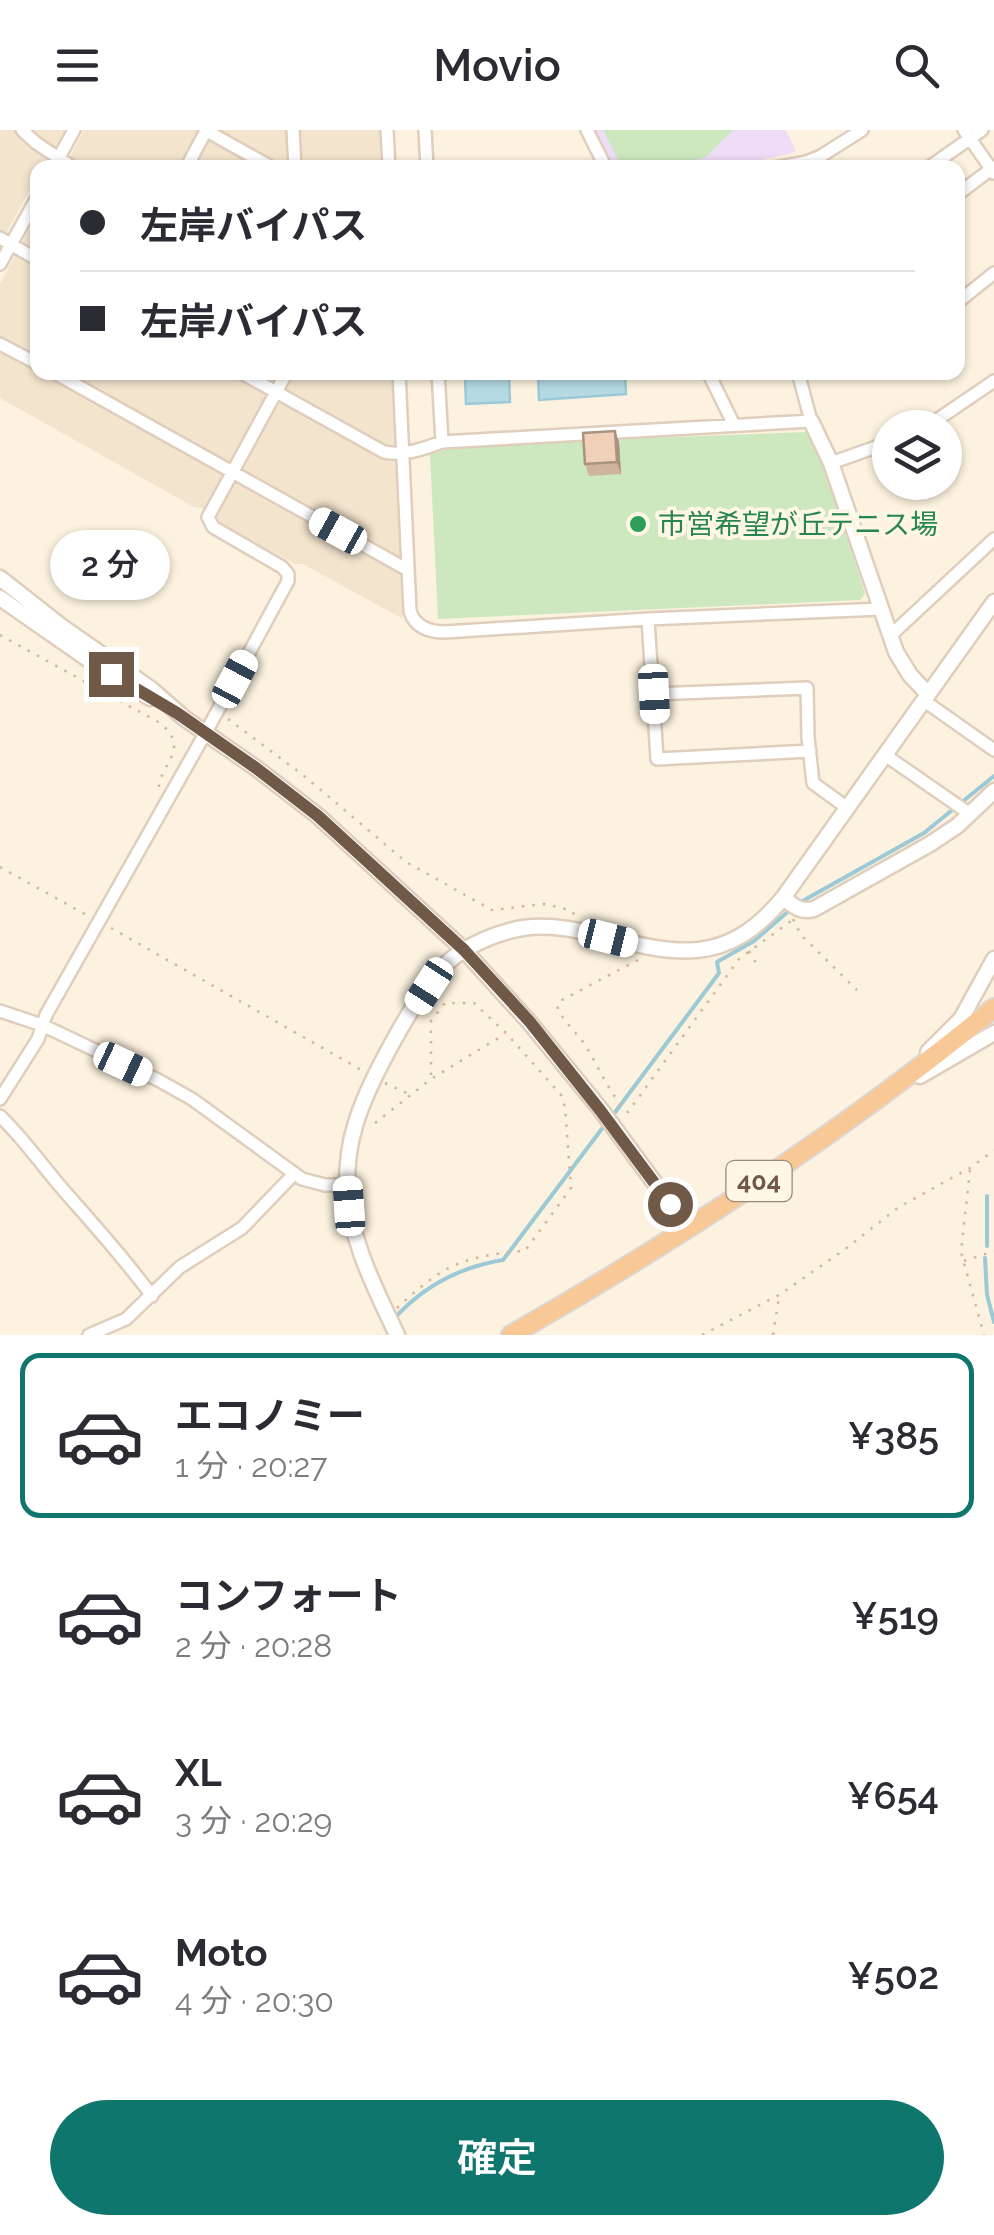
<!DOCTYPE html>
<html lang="ja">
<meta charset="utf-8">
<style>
body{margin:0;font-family:Raleway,"Noto Sans JP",sans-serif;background:#f2f2f3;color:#2b2b33;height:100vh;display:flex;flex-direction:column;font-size:38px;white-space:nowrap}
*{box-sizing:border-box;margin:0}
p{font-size:32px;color:#7c7c81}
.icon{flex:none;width:55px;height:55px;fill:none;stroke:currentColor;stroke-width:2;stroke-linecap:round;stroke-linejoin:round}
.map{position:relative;height:1205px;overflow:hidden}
.drawer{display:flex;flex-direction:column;background:#fff;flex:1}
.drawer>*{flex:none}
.hud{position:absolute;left:30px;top:30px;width:935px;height:220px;border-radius:20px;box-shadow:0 2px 8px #0004;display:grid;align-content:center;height:220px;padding:0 50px;background:#fff}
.fabs{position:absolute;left:872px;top:280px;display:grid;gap:20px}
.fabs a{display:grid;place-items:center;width:90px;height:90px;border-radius:50%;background:#fff;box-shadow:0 2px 8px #0004;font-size:50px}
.end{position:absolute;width:45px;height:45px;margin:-22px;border:12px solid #715948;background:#fff;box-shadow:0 0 0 5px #fff}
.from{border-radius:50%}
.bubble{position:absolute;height:70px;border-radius:35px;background:#fff;box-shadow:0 2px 8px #0004;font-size:32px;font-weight:600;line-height:70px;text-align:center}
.car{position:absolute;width:30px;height:60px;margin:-30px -15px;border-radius:12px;box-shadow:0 0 8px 2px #0007;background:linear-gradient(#fff 24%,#345 0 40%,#fff 0 76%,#345 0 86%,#fff 0)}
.hud b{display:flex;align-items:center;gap:35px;height:95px;font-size:38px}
.hud b+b{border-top:2px solid #e1e1e2}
.hud i{width:25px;height:25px;background:#2b2b33}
ul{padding:18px 0 0;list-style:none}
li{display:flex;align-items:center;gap:30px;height:165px;margin:0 20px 15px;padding:0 30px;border:5px solid transparent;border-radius:20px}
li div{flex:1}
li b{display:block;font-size:38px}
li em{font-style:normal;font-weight:600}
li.selected{border-color:#0f766e}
li>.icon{width:90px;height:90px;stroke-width:1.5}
.action{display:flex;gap:20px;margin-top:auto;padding:20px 50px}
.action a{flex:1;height:115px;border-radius:60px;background:#0f766e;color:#fff;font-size:40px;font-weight:600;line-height:115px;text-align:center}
header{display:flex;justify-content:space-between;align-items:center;height:130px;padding:0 50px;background:#fff;font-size:45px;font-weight:600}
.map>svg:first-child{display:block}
</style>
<header><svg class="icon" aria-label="menu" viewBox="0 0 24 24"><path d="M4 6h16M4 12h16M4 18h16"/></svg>Movio<svg class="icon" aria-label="search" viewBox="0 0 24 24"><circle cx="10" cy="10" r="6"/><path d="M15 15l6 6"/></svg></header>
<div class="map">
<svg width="994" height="1205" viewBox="0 0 994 1205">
<rect width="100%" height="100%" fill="#fcf2df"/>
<path fill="#f3e4ce" d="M0,0h65l-22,37 -5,1 -1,9 -37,67z
M84,0h295l2,37 -317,1z
M37,85l1,157 354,1 11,246 -100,-55h-8l-77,-42 -3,-7 -13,-7 -8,-1 -194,-109v-114z"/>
<path fill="#efdcf7" d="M591,0h195l10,22 -65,15h-122z"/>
<path fill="#cde8bf" d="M603,0h130l-27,27 -38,10 -46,1z
M807,302l8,4 50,158 -5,6 -422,19 -8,-165 33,-9z"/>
<path fill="#b5dae4" stroke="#9bc9d6" stroke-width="2.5" d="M538,243h87l1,21 -87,6z
M509,246l1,26 -44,2 -1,-26z"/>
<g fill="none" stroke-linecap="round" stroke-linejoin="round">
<path stroke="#9bc9d6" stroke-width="4" d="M799,773l125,-70 70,-57
M613,985l106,-142 -2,-11 37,-21 37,-32
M987,1116v-50
M985,1128l2,37 7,27
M393,1190c29,-33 67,-53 110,-60l104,-138"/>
<defs>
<path id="minor" d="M22,0l14,13 38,25
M205,0l68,38
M293,0l2,38
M387,0l2,38
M425,0l2,38
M587,0l19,38
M964,0l30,43
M53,38l21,-38
M186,38l20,-37
M774,38l32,-6 15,-6 41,-26
M928,38l54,-38
M958,64l36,-27
M0,108l38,22
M0,134l38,-68
M958,172l36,-29
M0,214l38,20
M53,242l355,198
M240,242l144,80c20,4 39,-3 58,-10l369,-21 -13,-49
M399,242l11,239c5,16 19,21 35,21l203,-13 233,-10
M438,242l4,70
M708,242l26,53
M925,298l69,-47
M831,333l59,-21
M648,489l9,140 153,-8
M890,506l104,-97
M653,564l154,-6 1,49 5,46 33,24
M923,570l71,50
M885,625l85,59
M0,881l42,14 116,55 34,19 110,80 23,6h22
M0,969l38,-60 8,-24 160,-283 82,-151v-7l-6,-7 -69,-40 -5,-10 79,-145
M0,986c25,24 43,51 66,77 30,34 59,66 86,103
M89,1205l37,-16 54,-52 62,-39 52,-54"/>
<path id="tertiary" d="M811,291l20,42 65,189 14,23 18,19
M0,448l61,48 90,63 33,29 72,50 62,48 146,134 66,73 71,87 86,117
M0,468l92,64 58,36
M783,768c10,7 17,15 31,11l116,-65 27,-18 37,-35
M928,922l33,-33 33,-60
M920,946l74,-43
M397,1205c-22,-47 -48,-96 -50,-150 0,-20 2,-40 8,-59 11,-40 63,-137 93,-164 19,-17 50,-30 75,-34 25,-4 52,1 75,7 78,20 128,32 185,-37l211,-296"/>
<path id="trunk" d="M511,1205c168,-96 333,-204 483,-327"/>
</defs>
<use href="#minor" stroke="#dfcebc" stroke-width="16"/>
<use href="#tertiary" stroke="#dfcebc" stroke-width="19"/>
<use href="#trunk" stroke="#ddd7d3" stroke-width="22"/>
<path stroke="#d4b59b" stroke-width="2.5" stroke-dasharray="2.5 8" stroke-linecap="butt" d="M0,505l160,88c34,28 -5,42 -1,71
M228,589l75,56 103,87 86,48 52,-6 26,6 7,7
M0,737l90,50
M793,789l8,16 56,55
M111,798l254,144
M749,821l7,12
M638,830l-78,41 -3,5c5,15 19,25 28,39 15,23 23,48 43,67l111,-153 52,-38
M385,953l26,12
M375,993l56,-44 74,-45
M970,1040l-9,82 23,83
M964,1131l30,-10
M397,1178c12,-11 24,-22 37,-31 26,-19 60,-24 91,-26l46,-63 -6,-81 -4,-12 -55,-62 -32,-30h-29l-14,18v58
M702,1205l77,-40 65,-45 55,-43 71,-39 24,-18
M773,1205l6,-38"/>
<use href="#minor" stroke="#fff" stroke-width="11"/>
<use href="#tertiary" stroke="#fff" stroke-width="14"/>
<use href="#trunk" stroke="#f8c897" stroke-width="18"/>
</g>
<path fill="#ceb49d" d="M615,301l4,11 2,32 -32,2 -4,-12z"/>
<path fill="#a89280" d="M615,301l4,11 2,32 -4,-12z"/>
<path fill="#f0d1b7" stroke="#a89280" stroke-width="2.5" d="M615,301l2,31 -32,2 -2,-31z"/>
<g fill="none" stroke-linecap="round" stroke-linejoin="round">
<path stroke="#715948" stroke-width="12" d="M111,544l66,39 79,55 62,48 146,134 66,72 70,88 70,94"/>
</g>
<circle fill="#2e9e5b" stroke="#fff6e5" stroke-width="4" cx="638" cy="394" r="10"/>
<g text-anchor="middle" stroke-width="8" stroke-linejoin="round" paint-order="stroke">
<rect fill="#fff6e5" stroke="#9c8877" stroke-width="2.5" x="726.5" y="1031" width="65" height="40" rx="8"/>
<g font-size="25" font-weight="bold" fill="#715948">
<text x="759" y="1060">404</text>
</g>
<g font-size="28" fill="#27864d" stroke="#fff6e5" text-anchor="start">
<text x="658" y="404">市営希望が丘テニス場</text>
</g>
</g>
</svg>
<div class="fabs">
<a><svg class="icon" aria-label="layers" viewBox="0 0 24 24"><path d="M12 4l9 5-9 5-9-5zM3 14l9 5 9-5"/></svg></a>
</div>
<i class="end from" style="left:670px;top:1074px"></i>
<i class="end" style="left:111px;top:544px"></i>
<div class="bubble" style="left:50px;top:400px;width:120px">2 分</div>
<i class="car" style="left:338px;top:401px;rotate:299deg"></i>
<i class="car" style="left:235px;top:549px;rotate:28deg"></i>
<i class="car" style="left:654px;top:564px;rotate:177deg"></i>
<i class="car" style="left:608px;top:808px;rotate:104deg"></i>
<i class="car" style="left:429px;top:856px;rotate:213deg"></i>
<i class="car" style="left:123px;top:934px;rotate:115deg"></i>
<i class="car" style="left:349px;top:1076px;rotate:356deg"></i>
<div class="hud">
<b><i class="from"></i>左岸バイパス</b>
<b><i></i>左岸バイパス</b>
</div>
</div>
<section class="drawer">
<ul>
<li class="selected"><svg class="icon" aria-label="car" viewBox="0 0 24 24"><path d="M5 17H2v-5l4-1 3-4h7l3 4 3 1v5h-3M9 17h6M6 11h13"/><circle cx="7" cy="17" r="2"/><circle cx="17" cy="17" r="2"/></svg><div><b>エコノミー</b><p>1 分 · 20:27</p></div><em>¥385</em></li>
<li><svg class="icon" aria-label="car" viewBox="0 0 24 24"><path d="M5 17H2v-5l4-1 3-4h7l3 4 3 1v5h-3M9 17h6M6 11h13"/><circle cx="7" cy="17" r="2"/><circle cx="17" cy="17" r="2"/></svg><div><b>コンフォート</b><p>2 分 · 20:28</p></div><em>¥519</em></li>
<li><svg class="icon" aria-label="car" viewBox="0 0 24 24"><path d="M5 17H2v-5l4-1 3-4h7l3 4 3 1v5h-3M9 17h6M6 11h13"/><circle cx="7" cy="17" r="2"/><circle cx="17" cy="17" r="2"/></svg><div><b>XL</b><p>3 分 · 20:29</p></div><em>¥654</em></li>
<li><svg class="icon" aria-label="car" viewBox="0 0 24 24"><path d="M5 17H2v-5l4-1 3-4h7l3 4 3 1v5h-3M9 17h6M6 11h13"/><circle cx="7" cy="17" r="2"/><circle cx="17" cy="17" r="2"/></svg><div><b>Moto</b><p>4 分 · 20:30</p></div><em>¥502</em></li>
</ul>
<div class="action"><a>確定</a></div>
</section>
